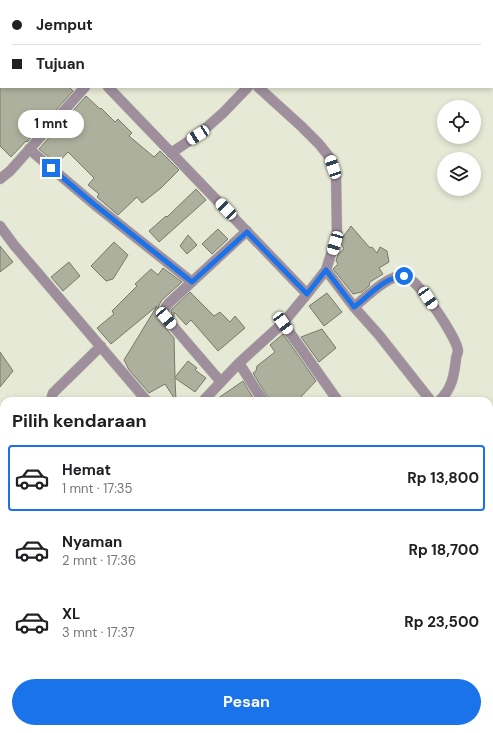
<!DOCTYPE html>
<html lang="id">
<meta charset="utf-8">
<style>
body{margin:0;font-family:"DM Sans",sans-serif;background:#f2f2f2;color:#202124;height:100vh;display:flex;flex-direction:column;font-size:15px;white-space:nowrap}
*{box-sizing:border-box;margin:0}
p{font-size:13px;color:#757577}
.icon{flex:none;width:22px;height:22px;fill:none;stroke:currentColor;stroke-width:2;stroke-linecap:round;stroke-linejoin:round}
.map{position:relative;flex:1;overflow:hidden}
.side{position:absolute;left:0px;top:397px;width:493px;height:336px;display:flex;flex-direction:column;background:#fff;border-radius:12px 12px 0 0;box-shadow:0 2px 6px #0003}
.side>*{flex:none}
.top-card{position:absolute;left:0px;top:0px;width:493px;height:88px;box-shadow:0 2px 6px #0003;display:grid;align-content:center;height:88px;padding:0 12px;background:#fff}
.buttons{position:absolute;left:437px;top:100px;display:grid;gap:8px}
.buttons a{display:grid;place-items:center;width:44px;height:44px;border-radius:50%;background:#fff;box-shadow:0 2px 6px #0003;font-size:20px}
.end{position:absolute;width:18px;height:18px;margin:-9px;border:5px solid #1a73e8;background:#fff;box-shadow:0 0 0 2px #fff}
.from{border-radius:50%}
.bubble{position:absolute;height:28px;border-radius:14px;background:#fff;box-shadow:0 2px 6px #0003;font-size:13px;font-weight:700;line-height:28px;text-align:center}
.car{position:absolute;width:12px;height:24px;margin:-12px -6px;border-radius:5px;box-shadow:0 0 3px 1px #0007;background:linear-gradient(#fff 24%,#345 0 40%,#fff 0 76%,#345 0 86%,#fff 0)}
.top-card b{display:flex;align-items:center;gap:14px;height:38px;font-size:15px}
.top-card b+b{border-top:1px solid #e0e0e0}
.top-card i{width:10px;height:10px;background:#202124}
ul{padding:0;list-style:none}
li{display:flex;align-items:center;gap:12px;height:66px;margin:0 8px 6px;padding:0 4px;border:2px solid transparent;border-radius:4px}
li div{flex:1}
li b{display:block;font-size:15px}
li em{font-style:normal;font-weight:700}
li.selected{border-color:#1a73e8}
li>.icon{width:36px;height:36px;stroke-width:1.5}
h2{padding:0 12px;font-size:18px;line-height:48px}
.primary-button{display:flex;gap:8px;margin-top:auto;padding:8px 12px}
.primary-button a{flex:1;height:46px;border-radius:24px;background:#1a73e8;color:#fff;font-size:16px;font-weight:700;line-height:46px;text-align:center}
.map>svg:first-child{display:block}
</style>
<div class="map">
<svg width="493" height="733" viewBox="0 0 493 733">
<rect width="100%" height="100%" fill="#e6e9d5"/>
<path fill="#adb09d" stroke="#787a69" d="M0,87h69l4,4 -46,51 -1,-1 -15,16 -11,-11z
M86,96l14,13 1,-1 14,14 3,-3 14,14 -3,3 25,21 6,-6 19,19 -18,18 -19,15 -5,-6 -19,18 -21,-18 2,-3 -11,-9 6,-7 -26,-26 -11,12 -18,-15z
M196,189l10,11 -47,42 -10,-11 17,-15 1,1z
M351,226l19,22 2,-1 5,6 3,-6 7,4 2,11 -10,6 4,6 -13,8 -1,4 -7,6 -9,2 -20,-25 5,-5 -2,-3 2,-7 6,-5 -3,-6 2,-6z
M218,229l10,10 -16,15 -10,-10z
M188,235l9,10 -10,9 -7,-8z
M114,242l14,13 -15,24 -7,2 -15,-15z
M0,246l13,16 -13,10z
M69,262l11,14 -17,15 -12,-14z
M163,268l19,14 -20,18 -3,5 -1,6 2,10 14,17 1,39 13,-16 9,7 -2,2 11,8 -11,14 -20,-14 1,23 -11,-17 -16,9 -20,-23 -5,-10 33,-54 -46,38 -14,-16 17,-14 -2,-3 25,-25 -2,-2 16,-15 7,6z
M190,292l24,24 6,-4 10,10 5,-6 10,12 -27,23 -27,-31 -5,5 -12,-13v5l-2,-2 -1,-4 1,-2z
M327,293l15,19 -18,14 -15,-20z
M322,329l14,19 -17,14 -18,-25z
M283,334l33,47 -19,20h-28l-1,-3 -15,-25 3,-2 1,-5 18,-14 -5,-7z
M0,352l13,19 -13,16z
M243,381l12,20h-41z"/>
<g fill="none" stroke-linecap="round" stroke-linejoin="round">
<defs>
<path id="minor" d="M111,0l1,1
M154,1l1,-1
M0,10l1,1
M108,87l199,207
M29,149l66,56 97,77
M171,153l27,-18 25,-22 25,-26
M0,179l10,-8 75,-84
M0,226l14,19 133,156
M326,270l28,37 25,28 52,66
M354,307c11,-9 36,-34 51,-31 13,3 52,62 53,75 0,2 -2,5 -2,8 -2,17 -4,30 -17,42
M283,323l55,78
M239,363l24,38
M221,382l-55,-64c-3,-6 -2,-10 3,-15l78,-72
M52,401l-1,-2 2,-6 48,-47
M203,401l36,-38 44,-40 24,-29 19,-24 11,-35 -1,-60 -5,-16 -12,-15 -18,-18 -43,-39
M0,605l4,-4
M489,683l4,8
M443,729l2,4
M241,733l5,-4
M409,733l7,-4"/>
<path id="major" d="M0,613l4,8
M52,729l1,4"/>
</defs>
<use href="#minor" stroke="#c1c4b2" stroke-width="11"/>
<use href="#major" stroke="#c1c4b2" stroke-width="11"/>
<use href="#minor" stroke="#9f8f9d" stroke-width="10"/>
<use href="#major" stroke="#634961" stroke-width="10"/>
</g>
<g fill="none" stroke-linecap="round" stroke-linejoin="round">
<path stroke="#1a73e8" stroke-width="5" d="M51,168l44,37 97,77 55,-50 60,62 19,-24 28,37c15,-11 30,-30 50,-31"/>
</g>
</svg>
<div class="buttons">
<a><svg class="icon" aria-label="locate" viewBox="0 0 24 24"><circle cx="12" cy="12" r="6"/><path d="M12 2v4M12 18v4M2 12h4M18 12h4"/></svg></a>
<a><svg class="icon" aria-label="layers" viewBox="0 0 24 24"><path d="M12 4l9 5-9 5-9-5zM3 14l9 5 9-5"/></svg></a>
</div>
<i class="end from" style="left:404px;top:276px"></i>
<i class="end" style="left:51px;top:168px"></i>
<div class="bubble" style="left:18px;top:110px;width:66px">1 mnt</div>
<i class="car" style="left:198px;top:135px;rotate:237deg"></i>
<i class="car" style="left:333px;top:167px;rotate:342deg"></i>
<i class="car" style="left:226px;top:209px;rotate:316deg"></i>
<i class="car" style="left:335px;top:243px;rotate:196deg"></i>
<i class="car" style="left:428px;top:298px;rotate:146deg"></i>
<i class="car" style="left:166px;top:318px;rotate:140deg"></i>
<i class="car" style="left:283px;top:323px;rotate:144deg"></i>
<div class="top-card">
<b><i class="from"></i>Jemput</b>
<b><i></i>Tujuan</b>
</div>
<section class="side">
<h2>Pilih kendaraan</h2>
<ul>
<li class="selected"><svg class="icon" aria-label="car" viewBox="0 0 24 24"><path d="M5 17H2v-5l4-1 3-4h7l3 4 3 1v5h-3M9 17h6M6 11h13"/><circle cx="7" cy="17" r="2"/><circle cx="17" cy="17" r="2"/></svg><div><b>Hemat</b><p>1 mnt · 17:35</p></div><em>Rp 13,800</em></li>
<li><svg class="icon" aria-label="car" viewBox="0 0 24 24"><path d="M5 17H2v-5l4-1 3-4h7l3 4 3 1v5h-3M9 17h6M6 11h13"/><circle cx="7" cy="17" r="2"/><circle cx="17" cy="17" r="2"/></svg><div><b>Nyaman</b><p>2 mnt · 17:36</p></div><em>Rp 18,700</em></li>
<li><svg class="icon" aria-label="car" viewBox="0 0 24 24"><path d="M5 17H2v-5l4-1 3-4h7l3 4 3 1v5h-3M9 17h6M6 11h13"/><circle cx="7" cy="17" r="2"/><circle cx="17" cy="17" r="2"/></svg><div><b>XL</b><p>3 mnt · 17:37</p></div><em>Rp 23,500</em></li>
</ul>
<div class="primary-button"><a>Pesan</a></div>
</section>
</div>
